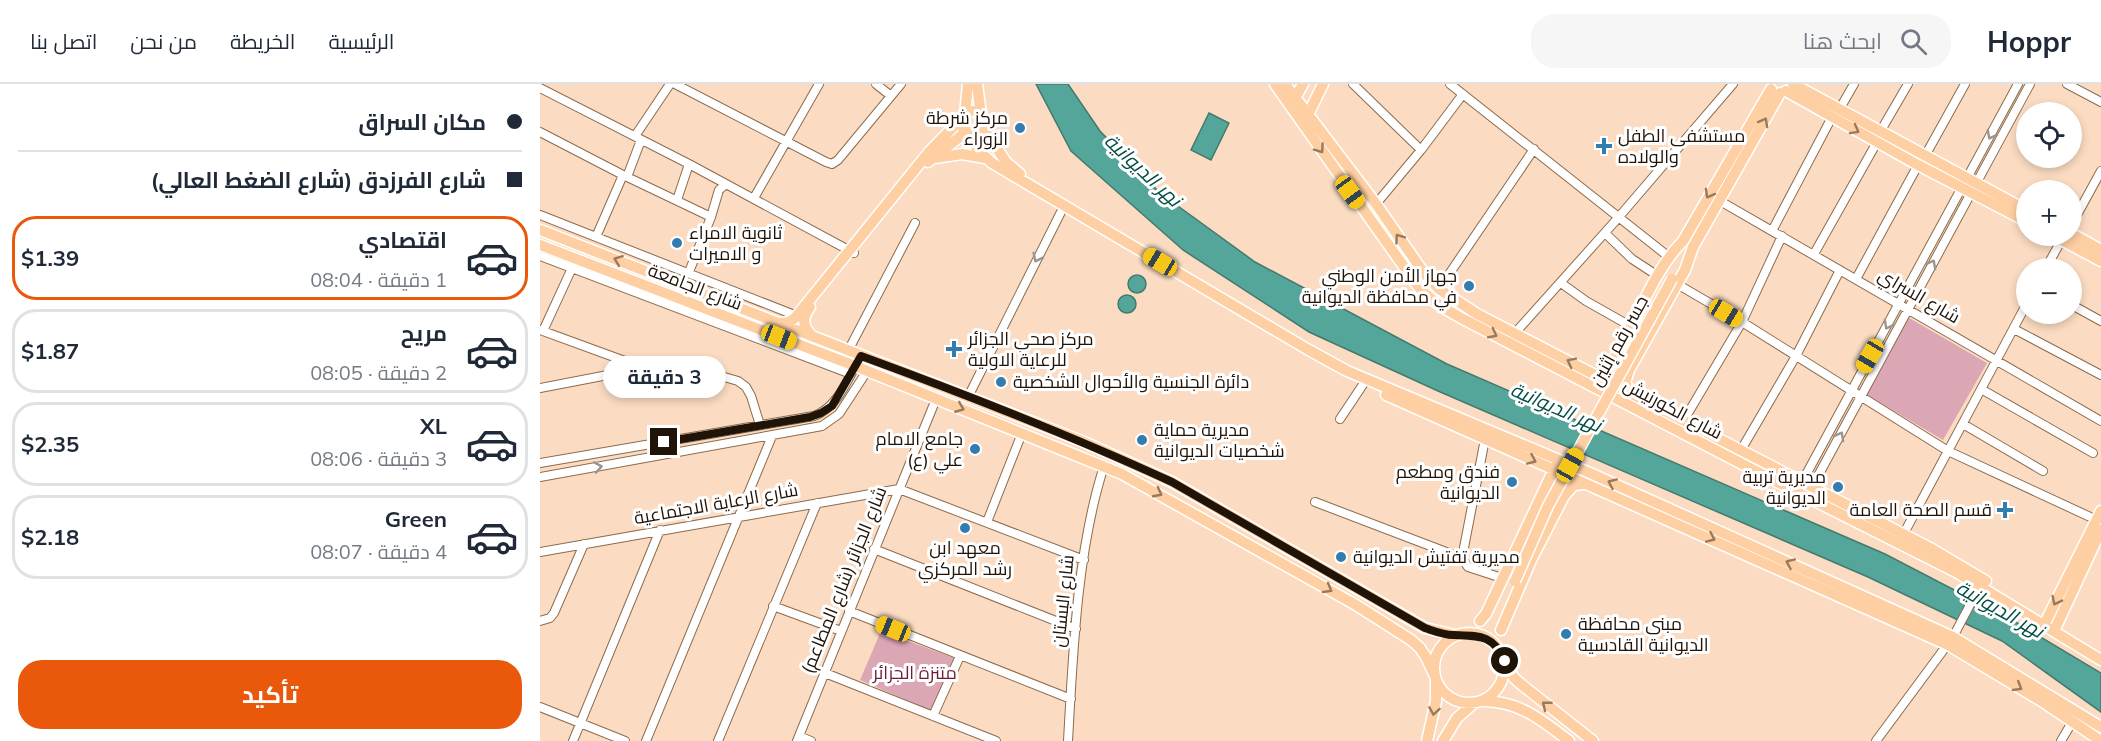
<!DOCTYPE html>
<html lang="ar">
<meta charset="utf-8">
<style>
body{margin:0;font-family:Mulish,Cairo,sans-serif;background:#f6f6f7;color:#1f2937;direction:rtl;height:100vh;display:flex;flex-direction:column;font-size:22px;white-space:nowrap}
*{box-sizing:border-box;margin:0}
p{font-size:20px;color:#747a83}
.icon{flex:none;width:33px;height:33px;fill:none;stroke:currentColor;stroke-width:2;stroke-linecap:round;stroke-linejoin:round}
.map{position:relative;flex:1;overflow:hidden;direction:ltr}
.side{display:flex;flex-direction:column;background:#fff;width:540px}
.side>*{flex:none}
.hud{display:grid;align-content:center;height:132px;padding:0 18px;background:#fff}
.fabs{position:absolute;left:1476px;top:18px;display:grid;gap:12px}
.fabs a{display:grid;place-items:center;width:66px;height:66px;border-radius:50%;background:#fff;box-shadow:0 3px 9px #0003;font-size:30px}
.end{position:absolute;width:27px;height:27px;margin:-14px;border:8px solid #201307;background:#fff;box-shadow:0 0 0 3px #fff}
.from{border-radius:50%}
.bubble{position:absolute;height:42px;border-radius:21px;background:#fff;box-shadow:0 3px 9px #0003;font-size:20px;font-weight:700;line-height:42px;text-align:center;direction:rtl}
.car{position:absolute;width:18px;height:36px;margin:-18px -9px;border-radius:8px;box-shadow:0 0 4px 2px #0007;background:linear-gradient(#f5c518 24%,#345 0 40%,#f5c518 0 76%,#345 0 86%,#f5c518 0)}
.hud b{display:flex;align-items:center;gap:21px;height:57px;font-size:22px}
.hud b+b{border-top:2px solid #e0e1e3}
.hud i{width:15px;height:15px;background:#1f2937}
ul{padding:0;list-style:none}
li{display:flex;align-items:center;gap:18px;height:84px;margin:0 12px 9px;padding:0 6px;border:3px solid #e0e1e3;border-radius:24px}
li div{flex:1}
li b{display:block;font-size:22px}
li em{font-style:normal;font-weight:700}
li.on{border-color:#ea580c}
li>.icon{width:54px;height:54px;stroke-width:1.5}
.primary-button{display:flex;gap:12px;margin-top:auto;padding:12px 18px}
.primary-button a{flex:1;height:69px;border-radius:24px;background:#ea580c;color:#fff;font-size:24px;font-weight:700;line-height:69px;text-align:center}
header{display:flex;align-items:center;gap:36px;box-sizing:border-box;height:84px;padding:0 30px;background:#fff;border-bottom:2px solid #e0e1e3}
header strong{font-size:28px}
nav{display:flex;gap:33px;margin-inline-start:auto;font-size:21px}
.search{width:420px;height:54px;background:#f6f6f7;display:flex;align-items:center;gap:15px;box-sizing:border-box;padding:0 21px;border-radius:24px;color:#747a83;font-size:22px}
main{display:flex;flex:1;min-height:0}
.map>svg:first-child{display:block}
</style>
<header>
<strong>Hoppr</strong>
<div class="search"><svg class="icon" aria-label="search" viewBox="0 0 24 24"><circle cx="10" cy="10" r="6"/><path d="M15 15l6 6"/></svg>ابحث هنا</div>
<nav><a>الرئيسية</a><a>الخريطة</a><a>من نحن</a><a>اتصل بنا</a></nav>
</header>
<main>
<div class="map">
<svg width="1561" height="657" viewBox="0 0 1561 657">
<rect width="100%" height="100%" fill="#fbdcc2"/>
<path fill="#dca7b4" d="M1364,231l83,48 -44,77 -78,-46z
M341,547l73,27 -22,53 -72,-31z"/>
<path fill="#54a69a" stroke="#447a6e" stroke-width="1.5" d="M496,0h32l32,47 60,62 95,69 192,102 438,190 129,67 87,52v39l-99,-71 -134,-64 -430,-186 -129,-59 -126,-82 -112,-99z
M669,29l20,10 -18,37 -20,-10z
M588 200a9 9 0 1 1 18 0a9 9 0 1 1-18 0Z
M578 220a9 9 0 1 1 18 0a9 9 0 1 1-18 0Z"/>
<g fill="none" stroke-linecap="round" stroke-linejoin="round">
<defs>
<path id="minor" d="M135,0l151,78 6,2 6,-4 63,-76
M336,0l15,12
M813,0l68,66
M910,0l219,173
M1527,0l34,18
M0,4l149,76 165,89
M1299,26l15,-26
M0,48l83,43 88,42
M1340,48l28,-48
M95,52l35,-52
M1385,72l40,-72
M87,93l14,-37
M214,114l65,-114
M137,116l12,-36
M1180,117l381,220
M836,120l45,-54 42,-56
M0,131l257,101
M1532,140l29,-53
M1232,147l60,-114
M1065,149l27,26 26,17
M56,153l27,-62
M1274,170l63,-112
M0,172l311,118
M1506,184l16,-29
M149,188l22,-55 8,-27 7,-6
M1316,195l62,-114
M1021,199l25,18 46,26
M1137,200l65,38 206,129 153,71
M899,205l95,-140
M1532,221l29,16
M1474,245l87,46
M0,246l104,38
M3,247l29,-63
M975,249l103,-115 115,-134
M308,267l67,-128
M0,304l104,-20 46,2 24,4 24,7 8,6 5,9 9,29
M1441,305l112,64
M428,313l96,-191
M800,335l24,-36
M1144,336l58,-98 40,-86
M1423,340l80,47
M945,355l-23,119 6,9 34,11
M1201,366l55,-94 44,-86
M0,379l274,-47c25,-9 34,-39 47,-60
M0,393l282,-51 17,-12 28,-43
M1262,398l216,-398
M1272,403l218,-403
M775,418l147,56
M447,438l35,-89
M1362,453l124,-232
M334,465l202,80
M0,468l359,-63 185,71
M233,522l68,25
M309,527l222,88
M0,537l10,-3 4,-5 30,-69
M285,589l171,68
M0,623l85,34
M393,632l27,-60
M259,652l12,5
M33,657l87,-211
M106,657l126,-305
M178,657l99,-238
M257,657l139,-342
M528,657c5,-89 9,-191 36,-275
M1336,657l77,-104 27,-51
M1521,657l14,-24"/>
<path id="major" d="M437,0l4,31
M735,0l139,197c12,17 31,28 49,38l310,161 183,92 145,88
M745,0l91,120 48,69 15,16 38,25 455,235 54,32
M1253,0l233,126
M1246,7l132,74 108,56
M753,18l10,-18
M421 38a11 11 0 1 1 22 0a11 11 0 1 1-22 0Z
M425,30l3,-30
M766,35l17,-35
M442,42l24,36 14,12
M429,48l8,17 15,14 315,186 40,22 243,102 363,164 148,90
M395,74l27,-4 23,4
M388,78l39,-31
M0,146l544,212 88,40 253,146 29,7
M1532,150l29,16
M1514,152l47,25
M0,161l315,121 267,108 234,131 55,35 9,8 6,9 9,19
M270,223c-9,12 -7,20 3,30
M240,239l9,-1 6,-4 134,-166 34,-35
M1060,292c10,-8 15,-19 21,-30 20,-35 34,-77 62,-105l88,-152
M1092,310l-7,-11 4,-13 56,-100 8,-23 87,-154
M846,311l562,250 95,57 58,39
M940,537l6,-7 70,-149
M1504,541l57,-114
M961,546l31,-72 32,-62 10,-11 10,-1
M1514,547l47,-101
M894 584a35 35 0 1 1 70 0a35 35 0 1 1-70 0Z
M966,580l8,14 8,7 71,56
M943,617c36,0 59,19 86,40
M887,657l9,-40v-21
M903,657l14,-23 17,-15"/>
</defs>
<use href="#minor" stroke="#8c6b4d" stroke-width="10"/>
<use href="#major" stroke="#fff" stroke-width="13"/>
<use href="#minor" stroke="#fff" stroke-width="8"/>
<use href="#major" stroke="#fecfa2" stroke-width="10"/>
<defs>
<path id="major-bridge" d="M975,497l33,-75 124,-227"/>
</defs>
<use href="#major-bridge" stroke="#fff" stroke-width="13" stroke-linecap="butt"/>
<use href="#major-bridge" stroke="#fecfa2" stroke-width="10"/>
</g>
<defs><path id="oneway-chevron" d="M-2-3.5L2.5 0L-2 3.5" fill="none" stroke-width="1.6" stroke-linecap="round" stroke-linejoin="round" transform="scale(1.5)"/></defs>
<g stroke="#9a7a5c">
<use href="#oneway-chevron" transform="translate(1224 38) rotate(-61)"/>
<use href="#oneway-chevron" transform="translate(1315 46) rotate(29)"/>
<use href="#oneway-chevron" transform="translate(780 65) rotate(55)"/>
<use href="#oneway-chevron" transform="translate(1169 110) rotate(119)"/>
<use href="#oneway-chevron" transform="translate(859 154) rotate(-125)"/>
<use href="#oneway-chevron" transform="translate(78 176) rotate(-159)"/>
<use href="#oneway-chevron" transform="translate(953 250) rotate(27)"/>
<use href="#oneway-chevron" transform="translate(1031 278) rotate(-153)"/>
<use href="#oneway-chevron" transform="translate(420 324) rotate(22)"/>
<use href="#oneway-chevron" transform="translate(992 376) rotate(24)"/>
<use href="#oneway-chevron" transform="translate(1072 399) rotate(-156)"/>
<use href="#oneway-chevron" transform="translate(618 409) rotate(28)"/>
<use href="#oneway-chevron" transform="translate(1171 454) rotate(24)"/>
<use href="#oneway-chevron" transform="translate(1250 479) rotate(-156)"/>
<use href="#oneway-chevron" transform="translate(788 505) rotate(30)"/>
<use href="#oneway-chevron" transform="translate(1516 517) rotate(116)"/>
<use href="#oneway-chevron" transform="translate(1478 603) rotate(31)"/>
<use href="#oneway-chevron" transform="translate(1006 621) rotate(-141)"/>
<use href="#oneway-chevron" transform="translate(894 627) rotate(99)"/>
</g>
<g stroke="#9b958f">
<use href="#oneway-chevron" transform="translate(1451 51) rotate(118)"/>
<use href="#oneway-chevron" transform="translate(497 174) rotate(117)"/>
<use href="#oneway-chevron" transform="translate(1392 180) rotate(-62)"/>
<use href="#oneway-chevron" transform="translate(1348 241) rotate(119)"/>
<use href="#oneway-chevron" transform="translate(1300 352) rotate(-61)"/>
<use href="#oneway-chevron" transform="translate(58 383) rotate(-10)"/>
</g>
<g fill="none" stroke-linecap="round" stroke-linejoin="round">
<path stroke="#201307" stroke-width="8" d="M124,358l146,-25 11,-4 11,-7 29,-50c104,38 209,79 311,126l253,146c9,3 19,7 28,7 26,1 40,-1 52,26"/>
</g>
<g fill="#337cb0" stroke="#fff" stroke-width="2">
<circle cx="480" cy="44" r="6"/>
<path d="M1061 53h6v6h6v6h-6v6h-6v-6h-6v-6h6z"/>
<circle cx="137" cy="159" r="6"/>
<circle cx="929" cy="202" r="6"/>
<path d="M411 256h6v6h6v6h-6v6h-6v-6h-6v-6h6z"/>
<circle cx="461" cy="298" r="6"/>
<circle cx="602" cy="356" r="6"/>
<circle cx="435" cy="365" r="6"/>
<circle cx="972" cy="398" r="6"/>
<circle cx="1298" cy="403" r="6"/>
<path d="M1462 417h6v6h6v6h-6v6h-6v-6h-6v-6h6z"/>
<circle cx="425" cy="444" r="6"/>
<circle cx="801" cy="473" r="6"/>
<circle cx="1026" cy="550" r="6"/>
</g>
<g text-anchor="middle" stroke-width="6" stroke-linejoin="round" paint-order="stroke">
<g font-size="18" fill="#201307" stroke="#fff" text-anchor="start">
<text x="468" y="40" text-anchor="end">مركز شرطة<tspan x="468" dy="21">الزوراء</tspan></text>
<text x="1078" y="58">مستشفى الطفل<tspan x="1078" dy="21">والولاده</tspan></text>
<text x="149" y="155">ثانوية الامراء<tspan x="149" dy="21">و الاميرات</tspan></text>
<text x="917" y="198" text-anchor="end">جهاز الأمن الوطني<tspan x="917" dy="21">في محافظة الديوانية</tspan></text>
<text x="428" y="261">مركز صحي الجزائر<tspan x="428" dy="21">للرعاية الاولية</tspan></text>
<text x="473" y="304">دائرة الجنسية والأحوال الشخصية</text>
<text x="614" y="352">مديرية حماية<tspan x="614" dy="21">شخصيات الديوانية</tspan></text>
<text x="423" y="361" text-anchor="end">جامع الامام<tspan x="423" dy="21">علي (ع)</tspan></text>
<text x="960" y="394" text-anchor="end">فندق ومطعم<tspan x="960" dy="21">الديوانية</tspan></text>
<text x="1286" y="399" text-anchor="end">مديرية تربية<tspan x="1286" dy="21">الديوانية</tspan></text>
<text x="1452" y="432" text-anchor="end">قسم الصحة العامة</text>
<text x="425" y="470" text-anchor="middle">معهد ابن<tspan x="425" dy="21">رشد المركزي</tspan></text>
<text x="813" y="479">مديرية تفتيش الديوانية</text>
<text x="1038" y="546">مبنى محافظة<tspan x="1038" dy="21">الديوانية القادسية</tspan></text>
</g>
<g font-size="18" fill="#201307" stroke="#fff">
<text transform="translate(155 203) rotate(21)" y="6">شارع الجامعة</text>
<text transform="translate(1379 212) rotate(30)" y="6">شارع السراي</text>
<text transform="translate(1079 257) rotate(-61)" y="6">جسر رقم إثنين</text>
<text transform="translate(1133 325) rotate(28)" y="6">شارع الكورنيش</text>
<text transform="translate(176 420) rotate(-10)" y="6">شارع الرعاية الاجتماعية</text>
<text transform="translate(304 496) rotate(-68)" y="6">شارع الجزائر (شارع المطاعم)</text>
<text transform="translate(523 517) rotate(-84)" y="6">شارع البستان</text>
</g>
<g font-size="18" fill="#6c1e39" stroke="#fff">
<text x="375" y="595">متنزة الجزائر</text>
</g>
<g font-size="20" font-style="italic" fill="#004d45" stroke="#fff">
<text transform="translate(603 86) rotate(43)" y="7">نهر الديوانية</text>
<text transform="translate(1016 323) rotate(23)" y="7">نهر الديوانية</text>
<text transform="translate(1460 525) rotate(29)" y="7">نهر الديوانية</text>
</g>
</g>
</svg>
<div class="fabs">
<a><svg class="icon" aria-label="locate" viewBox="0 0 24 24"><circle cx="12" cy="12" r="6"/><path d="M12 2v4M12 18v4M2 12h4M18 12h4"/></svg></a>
<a>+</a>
<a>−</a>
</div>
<i class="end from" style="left:965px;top:577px"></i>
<i class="end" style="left:124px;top:358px"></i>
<div class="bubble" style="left:63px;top:272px;width:123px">3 دقيقة</div>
<i class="car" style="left:810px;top:108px;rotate:144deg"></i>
<i class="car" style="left:620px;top:178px;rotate:301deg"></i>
<i class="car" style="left:1186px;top:229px;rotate:121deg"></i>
<i class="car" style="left:239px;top:253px;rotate:111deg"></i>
<i class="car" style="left:1330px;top:272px;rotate:210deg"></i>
<i class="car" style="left:1030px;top:381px;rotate:29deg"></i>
<i class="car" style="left:353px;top:545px;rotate:292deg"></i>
</div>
<section class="side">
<div class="hud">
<b><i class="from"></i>مكان السراق</b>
<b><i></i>شارع الفرزدق (شارع الضغط العالي)</b>
</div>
<ul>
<li class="on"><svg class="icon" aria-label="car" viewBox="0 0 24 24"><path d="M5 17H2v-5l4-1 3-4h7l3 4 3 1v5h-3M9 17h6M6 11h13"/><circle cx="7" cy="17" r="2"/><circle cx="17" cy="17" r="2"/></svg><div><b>اقتصادي</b><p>1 دقيقة · 08:04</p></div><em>$1.39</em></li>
<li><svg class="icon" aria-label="car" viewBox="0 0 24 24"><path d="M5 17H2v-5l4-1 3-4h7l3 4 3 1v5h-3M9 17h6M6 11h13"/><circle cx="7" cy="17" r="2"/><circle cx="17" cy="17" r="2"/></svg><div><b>مريح</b><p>2 دقيقة · 08:05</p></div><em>$1.87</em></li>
<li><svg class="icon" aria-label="car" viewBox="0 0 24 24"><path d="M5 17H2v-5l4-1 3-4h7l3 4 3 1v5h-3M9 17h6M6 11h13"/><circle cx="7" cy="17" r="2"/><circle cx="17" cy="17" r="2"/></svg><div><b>XL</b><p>3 دقيقة · 08:06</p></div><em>$2.35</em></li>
<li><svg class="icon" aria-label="car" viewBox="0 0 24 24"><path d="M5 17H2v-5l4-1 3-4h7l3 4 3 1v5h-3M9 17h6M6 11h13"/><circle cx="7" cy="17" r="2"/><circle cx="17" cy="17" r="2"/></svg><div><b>Green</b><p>4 دقيقة · 08:07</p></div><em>$2.18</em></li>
</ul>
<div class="primary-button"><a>تأكيد</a></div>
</section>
</main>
